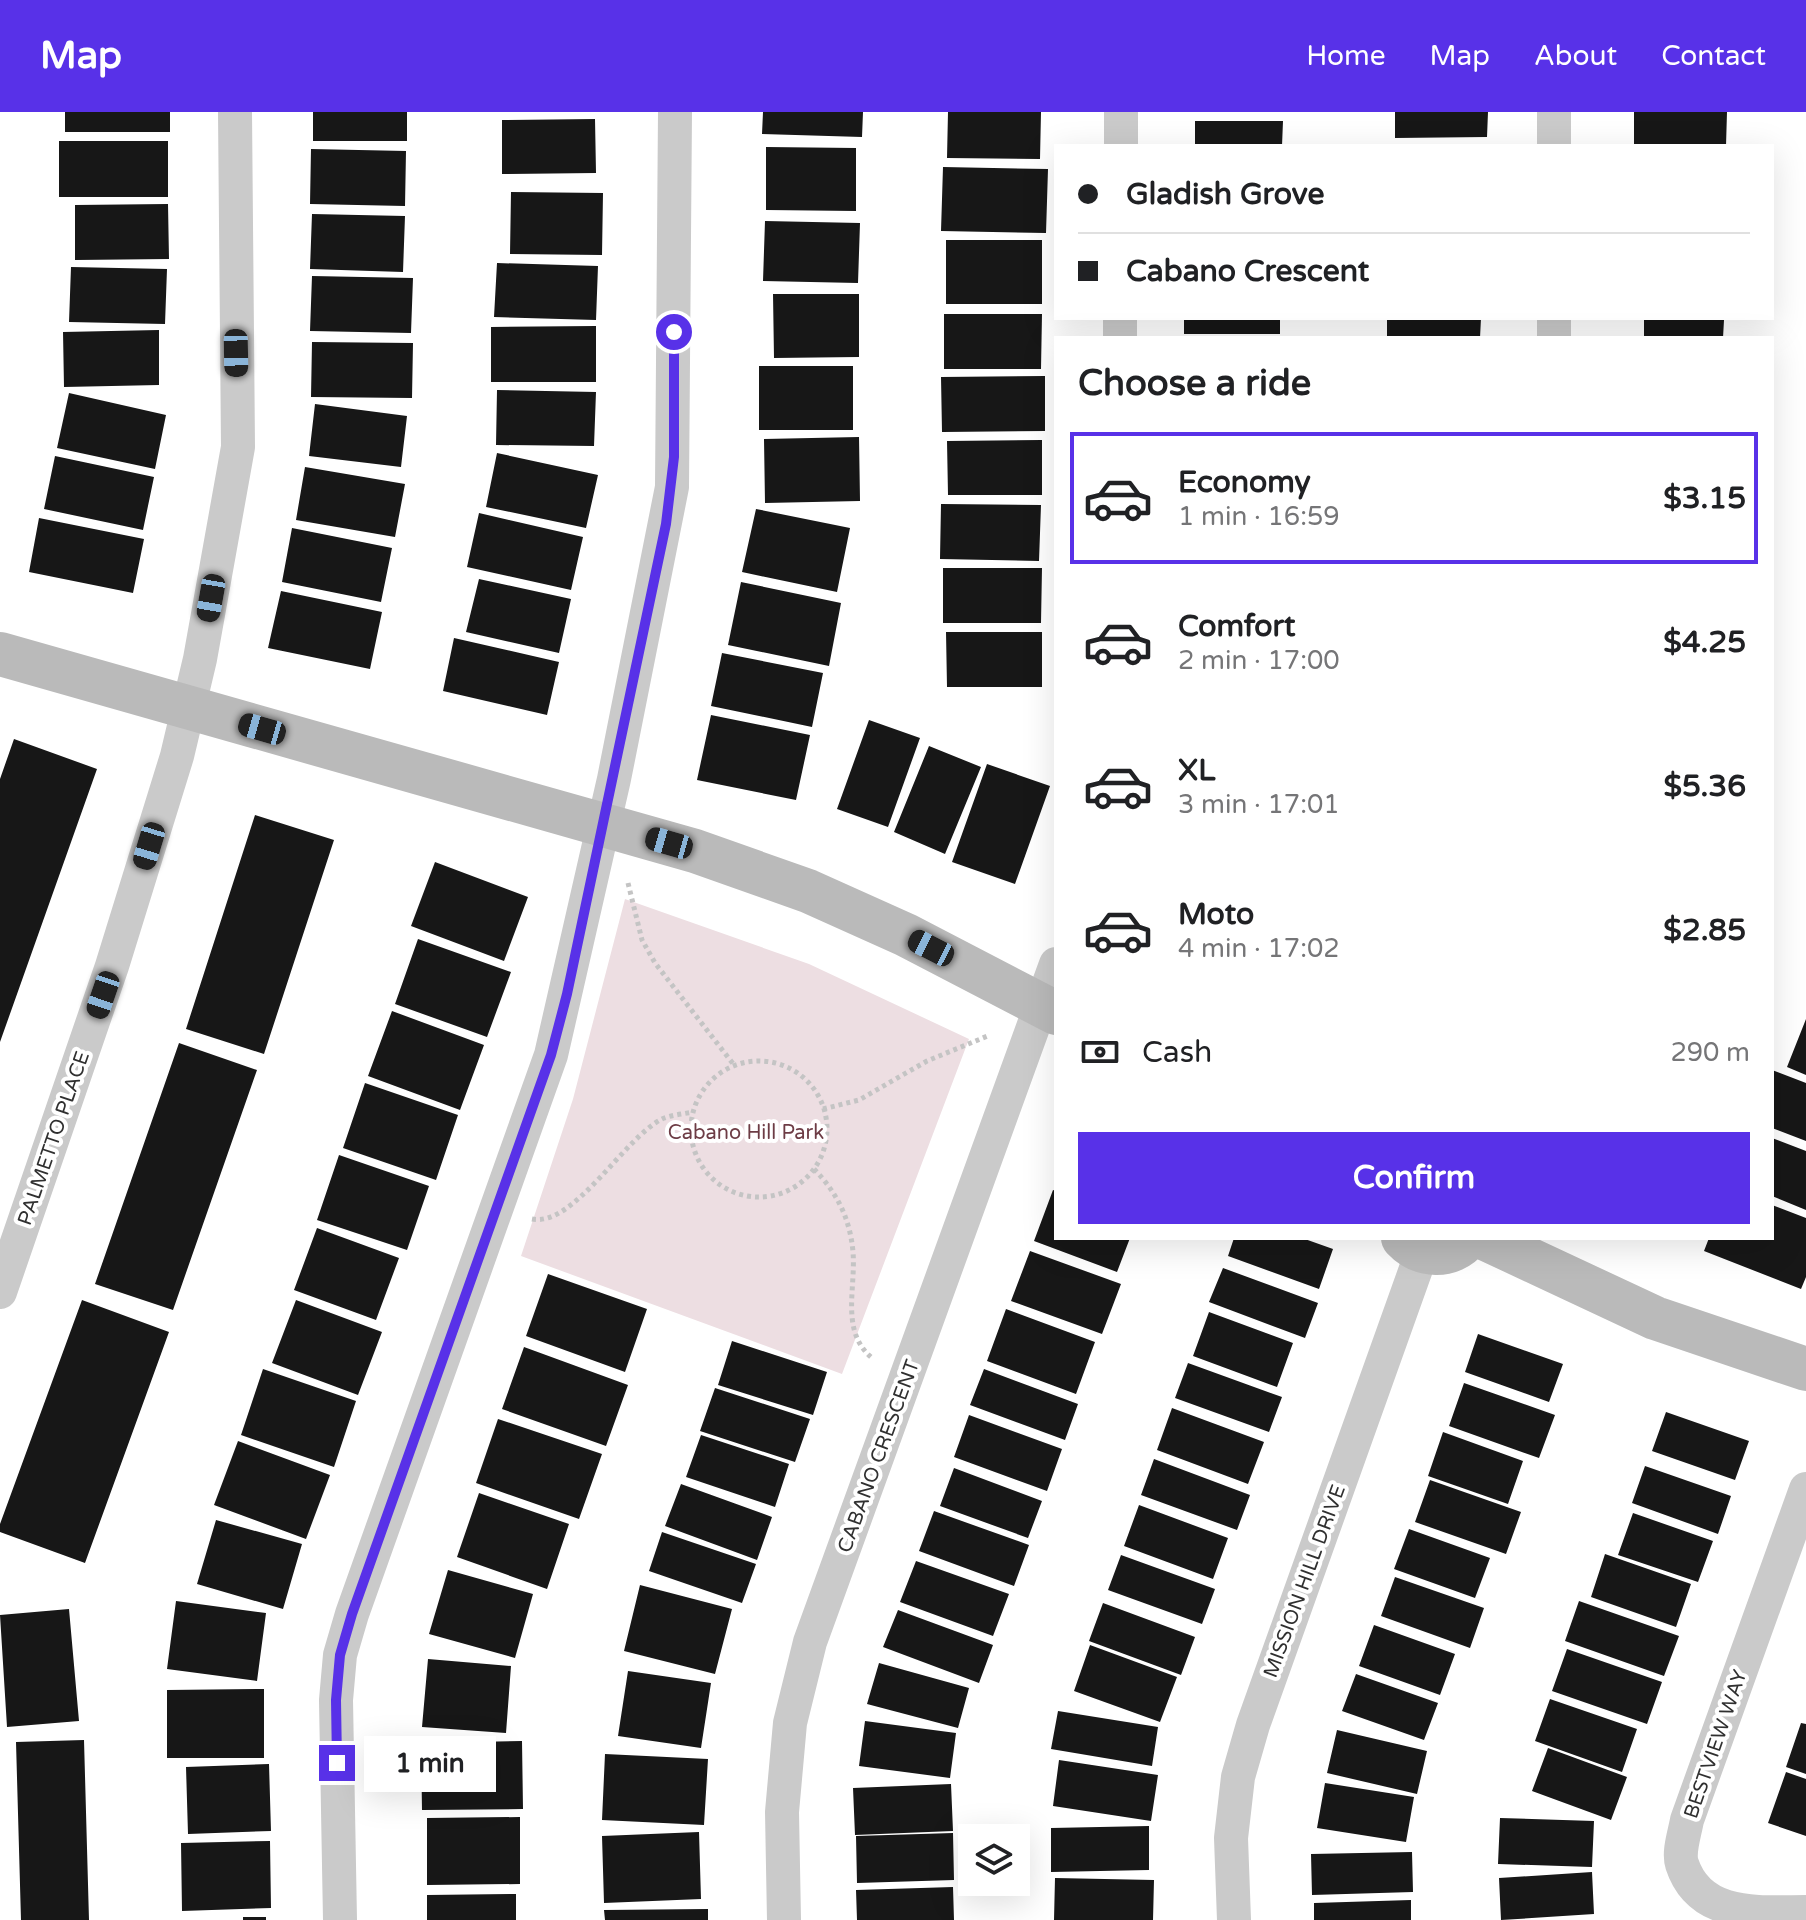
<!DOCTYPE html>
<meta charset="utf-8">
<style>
body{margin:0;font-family:"Varela Round",sans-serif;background:#f2f2f2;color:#202124;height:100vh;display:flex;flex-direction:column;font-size:30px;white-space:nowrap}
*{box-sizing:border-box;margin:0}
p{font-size:26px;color:#757577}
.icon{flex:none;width:44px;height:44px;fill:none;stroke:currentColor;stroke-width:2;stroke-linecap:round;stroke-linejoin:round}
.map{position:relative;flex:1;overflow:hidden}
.panel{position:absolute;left:1054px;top:224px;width:720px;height:904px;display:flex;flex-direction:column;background:#fff;border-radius:0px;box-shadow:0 8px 32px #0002}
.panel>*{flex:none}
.top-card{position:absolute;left:1054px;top:32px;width:720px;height:176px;border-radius:0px;box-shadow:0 8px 32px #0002;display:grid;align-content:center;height:176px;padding:0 24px;background:#fff}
.buttons{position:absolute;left:958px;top:1712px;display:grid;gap:16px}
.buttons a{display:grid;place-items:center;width:72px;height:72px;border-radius:0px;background:#fff;box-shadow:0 8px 32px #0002;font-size:40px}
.end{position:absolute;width:36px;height:36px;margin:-18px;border:10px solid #5831e8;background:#fff;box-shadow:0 0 0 4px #fff}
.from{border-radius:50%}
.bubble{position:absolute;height:56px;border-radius:0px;background:#fff;box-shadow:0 8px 32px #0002;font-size:26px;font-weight:700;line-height:56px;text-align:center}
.car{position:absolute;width:24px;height:48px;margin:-24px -12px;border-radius:10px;box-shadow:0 0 6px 2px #0007;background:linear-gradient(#222 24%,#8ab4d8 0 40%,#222 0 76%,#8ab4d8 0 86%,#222 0)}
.top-card b{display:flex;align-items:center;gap:28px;height:76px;font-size:30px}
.top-card b+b{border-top:2px solid #e0e0e0}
.top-card i{width:20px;height:20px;background:#202124}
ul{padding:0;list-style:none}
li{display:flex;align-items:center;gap:24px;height:132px;margin:0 16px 12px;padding:0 8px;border:4px solid transparent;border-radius:0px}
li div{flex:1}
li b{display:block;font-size:30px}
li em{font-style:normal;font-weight:700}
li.on{border-color:#5831e8}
li>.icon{width:72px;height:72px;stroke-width:1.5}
h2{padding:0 24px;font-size:36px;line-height:96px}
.pay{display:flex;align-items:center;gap:20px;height:88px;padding:0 24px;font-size:30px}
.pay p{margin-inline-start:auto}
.button{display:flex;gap:16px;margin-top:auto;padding:16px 24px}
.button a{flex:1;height:92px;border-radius:0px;background:#5831e8;color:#fff;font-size:32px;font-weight:700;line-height:92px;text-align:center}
header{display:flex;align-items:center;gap:48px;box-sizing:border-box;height:112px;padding:0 40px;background:#5831e8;color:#fff}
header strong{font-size:38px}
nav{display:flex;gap:44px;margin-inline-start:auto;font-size:28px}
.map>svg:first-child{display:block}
</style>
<header>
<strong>Map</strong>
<nav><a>Home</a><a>Map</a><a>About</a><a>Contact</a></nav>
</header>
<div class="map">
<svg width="1806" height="1808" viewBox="0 0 1806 1808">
<rect width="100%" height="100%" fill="#fff"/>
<path fill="#eddee2" d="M625,787l184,65 160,75 -127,335 -321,-118 52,-157z"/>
<path fill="#171717" d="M65,0h105v20h-105z
M313,0h94v29h-94z
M763,0h100l-1,25 -100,-3z
M948,0h93l-1,47 -93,-1z
M1395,0h93l-1,25 -92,1z
M1634,0h93l-1,34h-92z
M595,7l1,54 -94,1v-54z
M1195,9h88l-1,25h-87z
M59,29h109v56h-109z
M766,35l90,1v63l-90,-1z
M311,37l95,2 -1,55 -95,-2z
M943,55l105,2 -2,64 -105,-2z
M511,80l92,1 -1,62 -92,-1z
M168,92l1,55 -94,1v-55z
M312,102l93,2 -2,56 -93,-3z
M765,109l95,2 -2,60 -95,-2z
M946,128h96v64h-96z
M497,151l101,3 -2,54 -102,-3z
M71,155l96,2 -2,55 -96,-2z
M312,164l101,2 -2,55 -101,-2z
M773,182h86v63l-85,1z
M944,202h98l-1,55h-97z
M1184,206h96v16h-96z
M1387,206h94l-1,20h-93z
M1644,206l80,2 -1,18h-79z
M596,214v56h-105v-55z
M159,218v55l-95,2 -1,-55z
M312,230l101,1 -1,55 -101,-1z
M759,254h94v64h-94z
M1045,264v55l-103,1 -1,-55z
M497,278l99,2 -2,54 -98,-1z
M69,281l97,22 -11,54 -98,-21z
M315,292l92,12 -6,51 -92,-11z
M859,325l1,64 -95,2 -1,-64z
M1042,328v55h-94l-1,-54z
M497,341l101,22 -12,53 -100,-21z
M55,344l99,21 -11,53 -99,-21z
M305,355l100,17 -10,53 -99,-17z
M941,392l100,1 -2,56 -99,-2z
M756,397l94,19 -13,64 -95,-20z
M479,401l104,24 -12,53 -104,-23z
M39,406l105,21 -11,54 -104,-21z
M292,416l100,20 -11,54 -99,-20z
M943,456h99l-1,55h-98z
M479,467l92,20 -12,54 -93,-21z
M741,470l100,21 -12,63 -101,-21z
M281,479l101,21 -12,57 -102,-21z
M946,520h96v55h-95z
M454,526l105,24 -12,53 -104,-24z
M722,541l101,20 -11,54 -101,-21z
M711,603l99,20 -14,65 -99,-20z
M869,608l51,18 -32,89 -51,-18z
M14,627l83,30 -97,273v-263z
M929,634l52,21 -36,87 -51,-22z
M987,652l63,22 -35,98 -63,-22z
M255,703l79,25 -70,214 -78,-25z
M435,750l93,35 -24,64 -93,-35z
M418,827l93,33 -24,65 -92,-33z
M392,899l92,34 -24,65 -92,-34z
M1806,907v56l-19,-8z
M179,931l78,27 -84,240 -78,-26z
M1772,958l34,13v58l-34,-13z
M365,971l93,32 -22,65 -93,-32z
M1772,1026l34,13v59l-34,-14z
M339,1043l90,31 -22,64 -90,-30z
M1053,1078l3,1v47h74l-13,34 -83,-31z
M1772,1093l34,13v59l-5,12 -97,-38 5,-13h63z
M317,1116l82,30 -23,62 -82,-30z
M1234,1126h68l31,11 -14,40 -91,-33z
M1030,1139l91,33 -19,50 -91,-33z
M1223,1156l95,35 -13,35 -96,-36z
M548,1162l99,35 -22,63 -99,-36z
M82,1188l87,32 -84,231 -85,-31v-8z
M296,1188l86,32 -24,63 -86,-32z
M1006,1197l89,33 -19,52 -89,-33z
M1209,1200l84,31 -16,44 -84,-31z
M1478,1222l85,30 -14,38 -84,-30z
M732,1229l95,31 -14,43 -95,-30z
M524,1235l104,38 -22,61 -104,-37z
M1188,1251l94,34 -13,35 -94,-34z
M263,1257l93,32 -22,66 -93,-32z
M984,1257l94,35 -13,36 -95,-35z
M1464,1271l91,32 -16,43 -90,-32z
M715,1276l95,31 -15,43 -95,-31z
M1172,1296l92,34 -16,42 -91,-34z
M1666,1300l83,29 -14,39 -83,-29z
M969,1303l93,34 -15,42 -93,-34z
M498,1307l104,35 -23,65 -103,-36z
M1443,1320l80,29 -15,43 -80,-28z
M701,1323l88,29 -14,43 -89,-30z
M238,1329l92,34 -24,64 -92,-34z
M1154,1347l96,36 -13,35 -96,-35z
M1645,1354l86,30 -13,38 -86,-31z
M954,1356l88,33 -14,37 -88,-32z
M1430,1368l91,32 -15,42 -91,-32z
M681,1372l91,33 -15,43 -92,-34z
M479,1381l90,31 -22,65 -90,-32z
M1139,1393l89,33 -15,41 -89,-33z
M934,1399l95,34 -15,41 -95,-35z
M1633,1401l80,28 -15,41 -80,-27z
M216,1408l86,24 -19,65 -86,-25z
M1409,1417l81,29 -15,40 -81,-29z
M662,1420l94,32 -14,39 -93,-32z
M1605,1442l86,30 -15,43 -85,-30z
M1121,1443l94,34 -13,35 -94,-34z
M916,1449l93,33 -16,42 -93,-34z
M448,1458l85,24 -18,64 -86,-24z
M1395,1465l89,31 -14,40 -89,-32z
M640,1473l92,24 -17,65 -91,-23z
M176,1489l90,12 -9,68 -90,-12z
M1579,1489l100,35 -15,40 -99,-35z
M1103,1491l92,34 -14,38 -92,-34z
M69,1497l10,112 -72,6 -7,-112z
M898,1498l95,35 -14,38 -96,-36z
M1374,1513l81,29 -15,41 -81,-29z
M1090,1533l87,32 -17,45 -86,-31z
M1567,1537l95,33 -15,42 -95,-33z
M428,1547l83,7 -5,67 -84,-6z
M879,1551l90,25 -11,40 -91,-24z
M628,1559l83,12 -10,65 -83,-12z
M1356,1562l82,29 -14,37 -82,-29z
M264,1577v69h-97v-68z
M1550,1587l87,30 -15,43 -87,-31z
M1058,1599l100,16 -6,39 -101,-17z
M865,1609l91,12 -6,45 -91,-12z
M1801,1611l5,1v50l-20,-7z
M1337,1618l90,21 -10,43 -90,-21z
M84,1628l5,180h-68l-5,-178z
M522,1629l1,68 -101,1 -1,-67z
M1548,1636l79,29 -16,43 -79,-29z
M605,1642l103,5 -4,66 -102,-5z
M1059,1648l99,15 -7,46 -98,-15z
M269,1652l2,67 -83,3 -2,-67z
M1786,1660l20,7v57l-38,-13z
M1325,1671l89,14 -8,45 -89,-14z
M951,1672l2,47 -98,4 -2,-47z
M520,1705v67l-93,1v-67z
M1500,1706l94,3 -2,46 -94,-3z
M1149,1714v44l-98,2v-44z
M699,1720l2,67 -97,4 -2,-67z
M953,1721l1,47 -97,3 -1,-47z
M270,1729l1,67 -89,3 -1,-68z
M1412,1740l1,40 -101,3 -1,-41z
M1592,1760l2,42 -93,6 -2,-42z
M1055,1766l99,2 -1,40h-99z
M953,1775l1,33h-97l-1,-30z
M516,1782v26h-89v-25z
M1411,1788v20h-97v-17z
M708,1797v11h-103l-1,-10z
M243,1805h23v3h-23z"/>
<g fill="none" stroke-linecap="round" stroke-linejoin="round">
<path stroke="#c4c4c4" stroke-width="5" stroke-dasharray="4 4" stroke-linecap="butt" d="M628,771l14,57 13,23 79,102
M691 1017a68 68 0 1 1 136 0a68 68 0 1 1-136 0Z
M823,997l36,-9 68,-39 63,-26
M814,1057c23,24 36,49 39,83 3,37 -13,79 19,106
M532,1107c42,8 92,-81 130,-100 9,-4 21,-5 31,-7"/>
<path stroke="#cacaca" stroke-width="34" d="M1554,0v34
M1121,34v-34
M1554,206v20
M1120,226v-20
M0,1180l112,-326 65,-210 23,-97 38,-212 -3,-335
M1806,1377l-119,331c-2,12 -9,32 -5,44 18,55 77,48 124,48
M340,1808l-4,-220 4,-45 12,-41 199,-559 63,-276 58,-292 3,-375
M784,1808l-2,-108 8,-89 20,-81 246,-678
M1234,1808l-3,-82 7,-61 15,-52 169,-473"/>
<path stroke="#bababa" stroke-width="44" d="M0,542l695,197 113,40 98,44 150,78
M1403,1126c18,19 48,21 65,0
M1484,1126l171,80 151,51"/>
</g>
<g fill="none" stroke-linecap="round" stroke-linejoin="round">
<path stroke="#5831e8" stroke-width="10" d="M337,1651l-1,-63 4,-45 12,-41 199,-559 16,-61 99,-470 8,-67v-125"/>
</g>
<g text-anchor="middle" stroke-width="8" stroke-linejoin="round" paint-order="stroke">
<g font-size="20" fill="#6d3c45" stroke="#fff">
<text x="746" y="1027">Cabano Hill Park</text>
</g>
<g font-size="20" fill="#303030" stroke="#fff">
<text transform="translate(53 1026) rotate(-71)" y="7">PALMETTO PLACE</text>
<text transform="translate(878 1344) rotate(-70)" y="7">CABANO CRESCENT</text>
<text transform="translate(1304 1469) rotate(-70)" y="7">MISSION HILL DRIVE</text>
<text transform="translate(1715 1632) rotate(-71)" y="7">BESTVIEW WAY</text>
</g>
</g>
</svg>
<div class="buttons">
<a><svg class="icon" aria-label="layers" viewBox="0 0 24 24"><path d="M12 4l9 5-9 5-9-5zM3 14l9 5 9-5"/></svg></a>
</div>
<i class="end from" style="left:674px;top:220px"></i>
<i class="end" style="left:337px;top:1651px"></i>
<div class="bubble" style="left:364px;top:1624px;width:132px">1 min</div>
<i class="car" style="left:236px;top:241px;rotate:179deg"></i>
<i class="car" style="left:211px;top:486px;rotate:190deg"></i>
<i class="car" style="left:262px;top:617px;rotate:286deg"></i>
<i class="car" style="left:669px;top:731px;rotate:286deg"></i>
<i class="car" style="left:149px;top:734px;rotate:197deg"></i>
<i class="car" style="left:931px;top:836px;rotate:297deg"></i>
<i class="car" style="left:103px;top:883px;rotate:199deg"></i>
<div class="top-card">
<b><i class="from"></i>Gladish Grove</b>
<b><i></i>Cabano Crescent</b>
</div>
<section class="panel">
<h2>Choose a ride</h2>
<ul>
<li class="on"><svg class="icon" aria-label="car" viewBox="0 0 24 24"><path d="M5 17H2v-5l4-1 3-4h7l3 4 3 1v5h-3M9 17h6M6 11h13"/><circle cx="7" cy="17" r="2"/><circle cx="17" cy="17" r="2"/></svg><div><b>Economy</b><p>1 min · 16:59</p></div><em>$3.15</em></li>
<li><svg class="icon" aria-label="car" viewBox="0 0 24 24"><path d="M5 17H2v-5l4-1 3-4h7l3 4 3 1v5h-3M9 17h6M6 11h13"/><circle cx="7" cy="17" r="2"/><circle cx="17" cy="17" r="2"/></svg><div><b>Comfort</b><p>2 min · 17:00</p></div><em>$4.25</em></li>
<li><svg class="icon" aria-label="car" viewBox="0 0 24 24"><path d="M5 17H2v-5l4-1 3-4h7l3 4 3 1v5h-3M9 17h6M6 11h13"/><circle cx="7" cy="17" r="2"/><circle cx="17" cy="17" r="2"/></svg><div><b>XL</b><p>3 min · 17:01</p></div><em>$5.36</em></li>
<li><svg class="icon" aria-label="car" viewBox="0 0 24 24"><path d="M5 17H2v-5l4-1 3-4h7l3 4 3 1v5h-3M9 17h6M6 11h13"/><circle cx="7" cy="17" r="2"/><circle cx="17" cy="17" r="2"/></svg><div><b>Moto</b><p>4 min · 17:02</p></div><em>$2.85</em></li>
</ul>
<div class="pay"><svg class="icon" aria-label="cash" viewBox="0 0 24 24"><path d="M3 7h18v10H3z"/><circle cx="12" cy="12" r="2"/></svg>Cash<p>290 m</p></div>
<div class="button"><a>Confirm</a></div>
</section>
</div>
